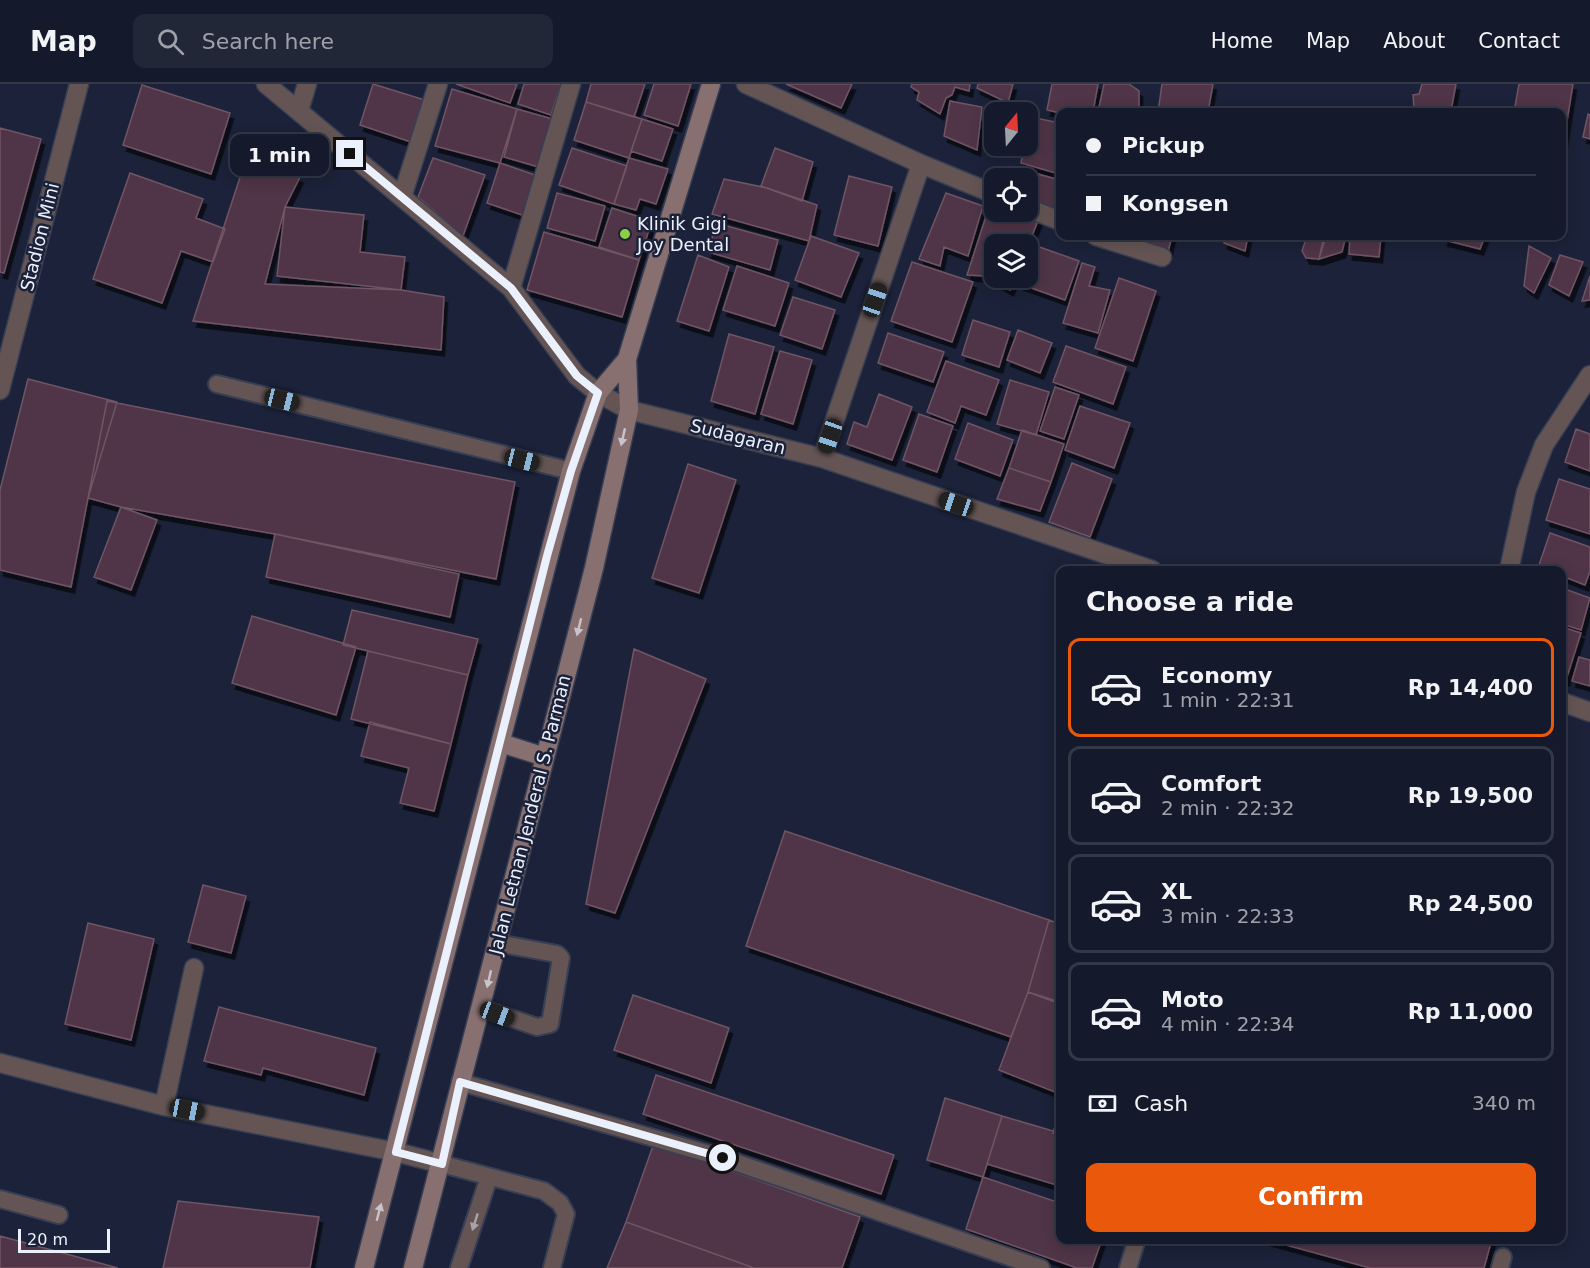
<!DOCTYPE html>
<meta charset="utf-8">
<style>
body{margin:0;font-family:"DejaVu Sans",sans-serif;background:#212737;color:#f1f3f6;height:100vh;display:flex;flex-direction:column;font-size:22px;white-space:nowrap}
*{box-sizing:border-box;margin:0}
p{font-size:20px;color:#9da1a9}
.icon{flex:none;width:33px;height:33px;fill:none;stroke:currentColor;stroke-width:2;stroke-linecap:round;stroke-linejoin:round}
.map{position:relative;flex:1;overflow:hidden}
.panel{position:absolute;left:1056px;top:482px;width:510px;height:678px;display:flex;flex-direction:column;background:#141a2b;border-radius:12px;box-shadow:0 3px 15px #0003,0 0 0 2px #333847}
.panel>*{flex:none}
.hud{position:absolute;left:1056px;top:24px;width:510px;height:132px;border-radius:12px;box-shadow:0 3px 15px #0003,0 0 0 2px #333847;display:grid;align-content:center;height:132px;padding:0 30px;background:#141a2b}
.needle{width:39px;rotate:18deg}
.tools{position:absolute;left:984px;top:18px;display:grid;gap:12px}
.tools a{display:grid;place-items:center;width:54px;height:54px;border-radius:12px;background:#141a2b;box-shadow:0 3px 15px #0003,0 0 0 2px #333847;font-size:30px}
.scale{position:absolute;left:18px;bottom:15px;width:92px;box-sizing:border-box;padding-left:6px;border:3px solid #ebf0fd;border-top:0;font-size:16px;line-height:21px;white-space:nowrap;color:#ebf0fd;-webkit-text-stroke:4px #1b2239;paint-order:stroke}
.end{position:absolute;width:27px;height:27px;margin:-14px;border:8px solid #ebf0fd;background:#111;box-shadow:0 0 0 3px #111}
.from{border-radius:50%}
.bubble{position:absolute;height:42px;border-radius:12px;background:#141a2b;box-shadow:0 3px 15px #0003,0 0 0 2px #333847;font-size:20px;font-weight:600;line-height:42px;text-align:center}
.car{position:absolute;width:18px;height:36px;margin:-18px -9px;border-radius:8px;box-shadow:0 0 4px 2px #0007;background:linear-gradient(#222 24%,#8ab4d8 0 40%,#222 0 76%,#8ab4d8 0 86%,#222 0)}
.hud b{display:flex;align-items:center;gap:21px;height:57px;font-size:22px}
.hud b+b{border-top:2px solid #333847}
.hud i{width:15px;height:15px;background:#f1f3f6}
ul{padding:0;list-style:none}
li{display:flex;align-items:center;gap:18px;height:99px;margin:0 12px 9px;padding:0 18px;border:3px solid #333847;border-radius:12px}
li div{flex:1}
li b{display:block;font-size:22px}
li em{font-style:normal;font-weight:600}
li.active{border-color:#ea580c}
li>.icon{width:54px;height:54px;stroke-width:1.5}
h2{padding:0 30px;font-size:27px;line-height:72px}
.pay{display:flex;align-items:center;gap:15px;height:66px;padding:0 30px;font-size:22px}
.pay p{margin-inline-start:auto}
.primary-button{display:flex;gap:12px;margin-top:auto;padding:12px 30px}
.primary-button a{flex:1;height:69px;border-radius:12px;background:#ea580c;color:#fff;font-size:24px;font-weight:600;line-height:69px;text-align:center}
header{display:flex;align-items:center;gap:36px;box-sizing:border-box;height:84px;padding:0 30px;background:#141a2b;border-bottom:2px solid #333847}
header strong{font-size:28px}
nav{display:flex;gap:33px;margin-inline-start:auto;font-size:21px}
.search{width:420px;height:54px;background:#212737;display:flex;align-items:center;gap:15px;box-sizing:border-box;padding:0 21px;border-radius:12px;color:#9da1a9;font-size:22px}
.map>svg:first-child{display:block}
</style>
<header>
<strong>Map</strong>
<div class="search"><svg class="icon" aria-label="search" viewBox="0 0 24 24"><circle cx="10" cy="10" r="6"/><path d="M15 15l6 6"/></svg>Search here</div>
<nav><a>Home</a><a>Map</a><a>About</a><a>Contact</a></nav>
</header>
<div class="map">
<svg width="1590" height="1184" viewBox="0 0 1590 1184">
<defs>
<filter id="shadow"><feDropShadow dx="3.5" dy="6" stdDeviation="0" flood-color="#0009"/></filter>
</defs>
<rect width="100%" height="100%" fill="#1b2239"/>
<path fill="#503546" stroke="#705465" stroke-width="1.5" filter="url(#shadow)" d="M373,0l55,17 -14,42 -54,-18z
M456,0h61l-7,19z
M524,0h37l-10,31 -33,-11z
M591,0h54l-11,33 -48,-15z
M654,0h37l-13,42 -34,-11z
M786,0h66l-11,24z
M912,0h58l-1,7 -14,-4 -3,8 -6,3 -6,16 -23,-14 2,-8 -8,-5z
M978,0h35l-5,19 -31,-15z
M1052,0h46l-5,28 -33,1 -13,-3z
M1104,0h25l10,7v21h-41z
M1162,0h51l-5,28h-50z
M1422,0h34l-5,27 -37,-2 -1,-14 6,-1z
M1519,0h54l-11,68v-40h-48z
M142,1l88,28 -19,61 -88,-29z
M452,5l65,20 -17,54 -65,-17z
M950,17l32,6 -5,43 -33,-14z
M586,18l56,17 -13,39 -55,-18z
M517,25l39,11 -14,48 -38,-11z
M1588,30l2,1v24l-7,-2z
M1031,33l29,6 -1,51 -38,-11 3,-17h4z
M642,35l31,10 -11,32 -31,-10z
M0,44l41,11 -37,134 -4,-1z
M572,64l55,18 -13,38 -55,-19z
M775,64l38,14 -11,39 -41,-15z
M433,74l52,17 -22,61 -45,-39z
M629,74l39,11 -12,35 -16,-5 -4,11 -22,-6z
M245,78l55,15 -15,30 -20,77 136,6 43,7 -3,53 -248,-29z
M500,79l41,14 -13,40 -41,-14z
M1020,85l36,10 4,-7v38l-32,-9v-23h-11z
M130,89l73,26 -7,19 29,11 -12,33 -32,-11 -19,52 -69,-24z
M849,92l43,11 -14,59 -44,-11z
M724,95l43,9 50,17 -8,36 -97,-27z
M557,109l48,13 -10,35 -48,-13z
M946,109l37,13 -15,50 -24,-9 -4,19 -21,-7z
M285,123l79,8 -4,37 45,5 -4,33 -124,-14z
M612,124l40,13 -13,39 -40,-13z
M994,125v3h33l12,6 -11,28 -34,-2v34h21l-5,12 -24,-14 -19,-1 21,-65z
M716,139l62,17 -8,30 -62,-18z
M544,148l95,28 -17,57 -95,-27z
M811,152l48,17 -18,44 -46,-17z
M1137,152h35l-4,16 -33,-9z
M1225,152h23l-3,15 -21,-8z
M1307,152h17l-5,23 -13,-1 -4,-7z
M1326,152h20l-4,16 -23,7z
M1350,152h31l-2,21 -30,-3z
M1445,152h40l-5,13 -36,-9z
M1034,161l45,16 -14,39 -45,-16 2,-6h6v-14z
M1529,162l22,12 -17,35 -10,-7z
M698,171l31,12 -20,64 -32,-10z
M1560,171l23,7 -14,34 -20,-11z
M912,178l61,20 -21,60 -61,-21z
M1082,179l13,4 -6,19 21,4 -12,43 -35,-10z
M737,182l52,17 -14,43 -52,-16z
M1590,192v24l-8,1z
M1119,194l37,13 -23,70 -38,-13z
M793,213l42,13 -13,39 -42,-14z
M973,236l37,12 -11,35 -37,-12z
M1018,246l34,13 -12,30 -33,-13z
M888,249l56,19 -11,30 -55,-19z
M729,250l45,13 -19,67 -44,-13z
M1066,262l60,21 -13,37 -60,-22z
M780,267l32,9 -19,64 -32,-10z
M946,277l53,19 -13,35 -25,-9 -6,17 -28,-11z
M28,295l89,23 -29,96 -17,89 -71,-17v-80z
M1010,296l39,12 -13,43 -39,-11z
M1055,303l24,8 -15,44 -24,-8z
M879,310l33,13 -20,53 -45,-16 7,-22 13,5z
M107,317l408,81 -19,97 -221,-45 -154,-27 -33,-9z
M1080,322l50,17 -16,45 -49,-18z
M919,330l34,12 -16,46 -34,-12z
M968,339l45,17 -13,36 -45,-17z
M1576,345l14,5v37l-25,-9z
M1022,346l42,14 -13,38 -42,-14z
M1072,379l40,16 -22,58 -41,-15z
M688,380l48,16 -37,113 -47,-15z
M1009,384l42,14 -11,29 -43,-12z
M1559,395l31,10v45l-44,-14z
M121,423l36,13 -26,70 -37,-13z
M1550,449l40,14v24l-5,14 -23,-9v-6l-24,-2z
M275,450l184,40 -9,43 -184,-40z
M1562,504l28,10 -9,32 -19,-6z
M352,526l126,29 -10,36 -125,-30z
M252,532l104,31 -20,68 -104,-32z
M1562,543l19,6 -15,47 -4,-1z
M634,565l72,30 -91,234 -29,-9z
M368,567l100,24 -17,69 -100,-25z
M1579,573l11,3v26l-18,-5z
M370,638l81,22 -17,67 -34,-8 9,-35 -48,-12z
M785,747l264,89 -21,72 -17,45 -265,-91z
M203,801l43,11 -15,57 -43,-11z
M1049,836l11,4v78l-32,-10z
M88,839l66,16 -23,101 -66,-16z
M1028,908l32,12v90l-61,-24z
M633,911l96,33 -18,55 -97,-33z
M219,923l157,41 -12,47 -101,-27 -2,7 -57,-14z
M656,991l238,80 -13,39 -238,-80z
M945,1014l57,18 -19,61 -56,-17z
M1060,1025v26l-7,-2z
M1002,1032l58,17v53l-73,-22z
M654,1059l206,74 -18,51h-88l-128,-46z
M983,1093l77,26v36h42l-10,29h-15l-111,-39z
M178,1117l141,16 -9,51h-147z
M626,1138l128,46h-147z
M0,1152l118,32h-118z
M1264,1155h228l-8,29h-114z"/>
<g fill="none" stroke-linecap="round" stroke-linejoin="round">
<defs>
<path id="lane" d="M217,300l354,87
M482,924l55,19 13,-3 11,-66 -4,-4 -60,-11
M460,998l263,76 318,110
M442,1080l102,27 16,12 6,11 -14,54
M0,1115l59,16
M459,1184l30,-91
M1128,1184l9,-29
M1500,1184l3,-11"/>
<path id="street" d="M266,0l245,204 66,88 21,17 31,17 193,48 330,112
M746,0l175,80 73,30
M299,27l8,-27
M402,113l36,-113
M1028,124l32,13
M1096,152l66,21
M511,204l60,-204
M0,306l79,-306
M822,374l99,-294
M1509,486l17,-78 18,-47 46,-70
M1562,618l28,10
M0,979l164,43 232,46 46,12
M164,1022l30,-138"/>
<path id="secondary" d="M501,659l44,14
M364,1184l207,-797 27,-78 29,-34
M413,1184l181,-700 35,-158 -2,-51 84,-275"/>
</defs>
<use href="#lane" stroke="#383f54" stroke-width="20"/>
<use href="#street" stroke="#383f54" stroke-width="21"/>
<use href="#secondary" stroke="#383f54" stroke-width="21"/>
<use href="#lane" stroke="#645554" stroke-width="16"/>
<use href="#street" stroke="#645554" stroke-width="18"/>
<use href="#secondary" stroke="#897070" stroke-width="18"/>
</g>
<defs><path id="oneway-solid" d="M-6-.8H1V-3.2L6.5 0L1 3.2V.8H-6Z" transform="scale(1.5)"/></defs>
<g fill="#c9c3cc">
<use href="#oneway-solid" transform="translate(623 353) rotate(103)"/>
<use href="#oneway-solid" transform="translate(579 543) rotate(104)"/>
<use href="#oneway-solid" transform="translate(489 895) rotate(103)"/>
<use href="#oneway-solid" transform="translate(379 1128) rotate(-75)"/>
</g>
<use fill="#a8a2a8" href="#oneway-solid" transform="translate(475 1138) rotate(108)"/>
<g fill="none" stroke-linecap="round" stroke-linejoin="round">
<path stroke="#ebf0fd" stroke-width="8" d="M350,70l161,134 66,88 21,17 -27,78 -24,85 -151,596 46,12 18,-82 263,76"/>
</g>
<circle fill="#8cce45" stroke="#1b2239" stroke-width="2" cx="625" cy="150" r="6"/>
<g text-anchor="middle" stroke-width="5" stroke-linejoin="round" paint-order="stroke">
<g font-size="18" fill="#ebf0fd" stroke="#1b2239" text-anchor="start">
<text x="637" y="146">Klinik Gigi<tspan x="637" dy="21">Joy Dental</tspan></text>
</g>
<g font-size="18" fill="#ebf0fd" stroke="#1b2239">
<text transform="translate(40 153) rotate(-76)" y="6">Stadion Mini</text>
<text transform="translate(738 353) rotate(14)" y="6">Sudagaran</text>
<text transform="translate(530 731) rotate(-76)" y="6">Jalan Letnan Jenderal S. Parman</text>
</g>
</g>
</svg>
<div class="tools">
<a><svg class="needle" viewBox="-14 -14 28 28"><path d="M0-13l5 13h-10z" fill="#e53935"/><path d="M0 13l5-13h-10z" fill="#9da1a9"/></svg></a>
<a><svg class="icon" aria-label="locate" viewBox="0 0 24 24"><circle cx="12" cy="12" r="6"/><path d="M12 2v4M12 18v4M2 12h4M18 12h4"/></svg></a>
<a><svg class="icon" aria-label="layers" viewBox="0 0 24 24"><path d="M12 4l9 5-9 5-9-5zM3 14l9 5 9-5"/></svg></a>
</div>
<div class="scale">20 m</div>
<i class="end from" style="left:723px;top:1074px"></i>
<i class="end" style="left:350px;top:70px"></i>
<div class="bubble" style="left:230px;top:50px;width:99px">1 min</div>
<i class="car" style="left:875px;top:216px;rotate:19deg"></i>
<i class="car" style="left:282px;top:316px;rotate:104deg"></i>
<i class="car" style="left:830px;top:352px;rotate:199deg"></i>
<i class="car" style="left:522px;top:376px;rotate:104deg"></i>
<i class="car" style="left:956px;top:420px;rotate:289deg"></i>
<i class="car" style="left:497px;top:930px;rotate:111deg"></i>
<i class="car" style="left:187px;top:1026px;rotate:101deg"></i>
<div class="hud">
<b><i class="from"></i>Pickup</b>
<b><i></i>Kongsen</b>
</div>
<section class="panel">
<h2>Choose a ride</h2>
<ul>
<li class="active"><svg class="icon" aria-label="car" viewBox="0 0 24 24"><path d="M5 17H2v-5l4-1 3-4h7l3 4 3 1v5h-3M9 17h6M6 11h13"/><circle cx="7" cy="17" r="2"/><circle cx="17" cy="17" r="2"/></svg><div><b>Economy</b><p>1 min · 22:31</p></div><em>Rp 14,400</em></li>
<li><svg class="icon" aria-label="car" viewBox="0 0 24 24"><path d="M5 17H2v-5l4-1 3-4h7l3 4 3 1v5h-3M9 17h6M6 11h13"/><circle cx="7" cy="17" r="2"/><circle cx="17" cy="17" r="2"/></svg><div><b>Comfort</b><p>2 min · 22:32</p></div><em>Rp 19,500</em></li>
<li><svg class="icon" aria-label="car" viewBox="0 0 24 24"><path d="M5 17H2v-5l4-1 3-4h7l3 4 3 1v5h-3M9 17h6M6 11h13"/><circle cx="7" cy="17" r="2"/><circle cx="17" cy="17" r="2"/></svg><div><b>XL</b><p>3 min · 22:33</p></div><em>Rp 24,500</em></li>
<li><svg class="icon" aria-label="car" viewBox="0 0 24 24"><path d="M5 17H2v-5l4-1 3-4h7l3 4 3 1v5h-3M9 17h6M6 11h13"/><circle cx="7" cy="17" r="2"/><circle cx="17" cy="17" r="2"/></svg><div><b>Moto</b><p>4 min · 22:34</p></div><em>Rp 11,000</em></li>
</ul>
<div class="pay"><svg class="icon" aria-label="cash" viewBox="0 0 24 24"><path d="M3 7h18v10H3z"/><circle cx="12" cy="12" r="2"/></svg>Cash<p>340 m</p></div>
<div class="primary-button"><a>Confirm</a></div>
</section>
</div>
